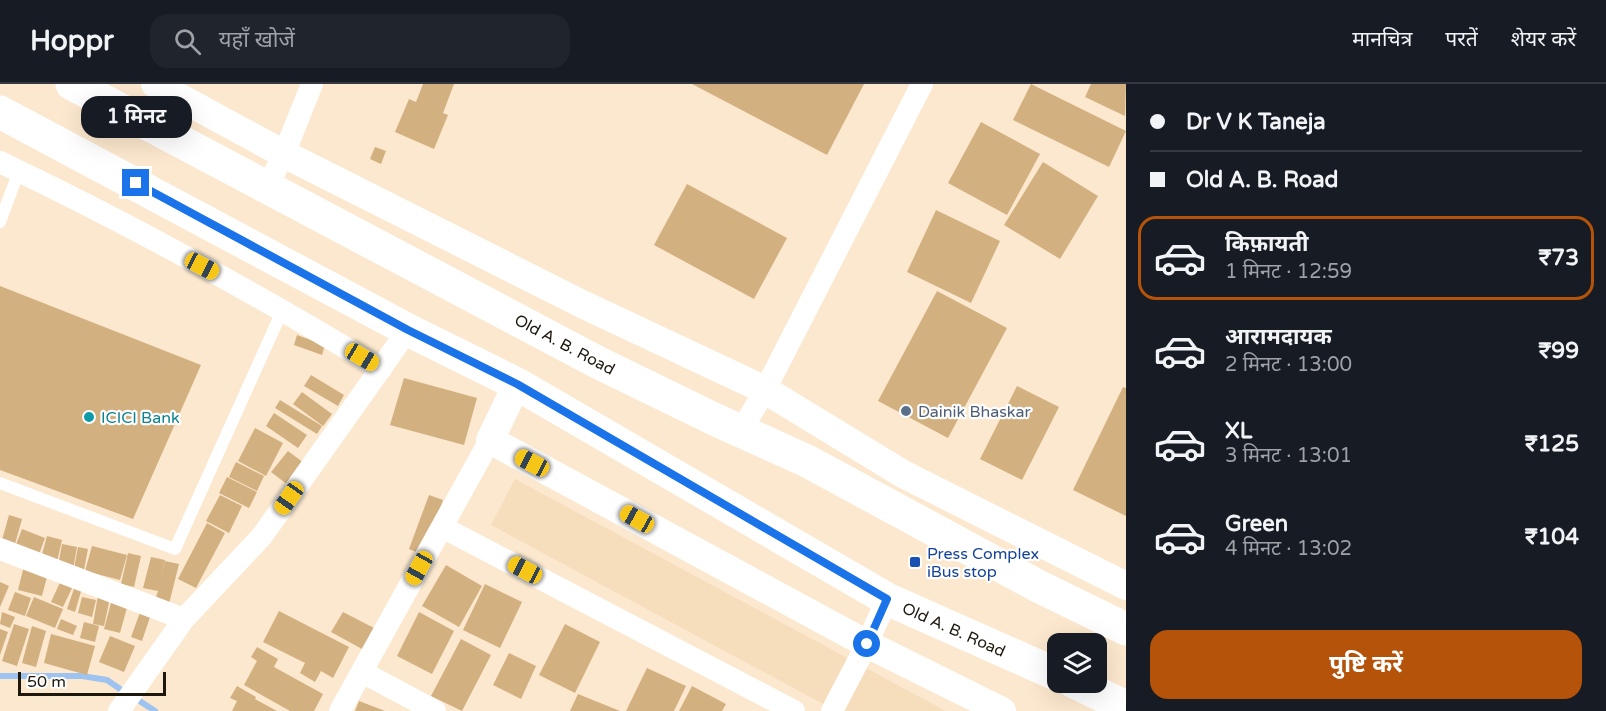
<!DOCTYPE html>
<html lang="hi">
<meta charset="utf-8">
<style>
body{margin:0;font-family:"Varela Round","Noto Sans Devanagari",sans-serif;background:#20242c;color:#f1f3f6;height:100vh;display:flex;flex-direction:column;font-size:22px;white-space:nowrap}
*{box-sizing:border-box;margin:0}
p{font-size:20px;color:#9ea1a6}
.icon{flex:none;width:33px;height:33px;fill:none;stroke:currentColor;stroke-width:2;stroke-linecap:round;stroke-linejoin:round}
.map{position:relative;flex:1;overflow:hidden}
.details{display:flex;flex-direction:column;background:#171b24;width:480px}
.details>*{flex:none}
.guide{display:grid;align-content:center;height:132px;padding:0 24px;background:#171b24}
.tools{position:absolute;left:1047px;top:549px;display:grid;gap:12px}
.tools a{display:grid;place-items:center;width:60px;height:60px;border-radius:12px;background:#171b24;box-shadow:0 6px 24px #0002;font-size:30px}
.scale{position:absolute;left:18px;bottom:15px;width:148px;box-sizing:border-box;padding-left:6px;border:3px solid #1e170e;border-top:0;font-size:16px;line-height:21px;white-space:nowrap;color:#1e170e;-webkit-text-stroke:4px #fff;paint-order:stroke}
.end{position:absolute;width:27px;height:27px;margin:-14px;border:8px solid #1a73e8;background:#fff;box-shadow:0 0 0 3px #fff}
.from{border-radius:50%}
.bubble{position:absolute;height:42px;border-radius:18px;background:#171b24;box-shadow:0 6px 24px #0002;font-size:20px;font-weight:700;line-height:42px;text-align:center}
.car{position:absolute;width:18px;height:36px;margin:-18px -9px;border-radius:8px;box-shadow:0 0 4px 2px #0007;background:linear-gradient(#f5c518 24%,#345 0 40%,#f5c518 0 76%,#345 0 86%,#f5c518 0)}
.guide b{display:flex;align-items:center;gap:21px;height:57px;font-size:22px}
.guide b+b{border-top:2px solid #363941}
.guide i{width:15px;height:15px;background:#f1f3f6}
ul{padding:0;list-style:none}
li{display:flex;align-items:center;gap:18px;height:84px;margin:0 12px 9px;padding:0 12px;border:3px solid transparent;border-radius:18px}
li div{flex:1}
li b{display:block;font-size:22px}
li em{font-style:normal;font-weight:700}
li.selected{border-color:#b45309}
li>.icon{width:54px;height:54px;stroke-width:1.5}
.cta{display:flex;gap:12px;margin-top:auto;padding:12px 24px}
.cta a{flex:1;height:69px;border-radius:18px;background:#b45309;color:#fff;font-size:24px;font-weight:700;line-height:69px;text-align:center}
header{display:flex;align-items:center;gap:36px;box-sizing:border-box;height:84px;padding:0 30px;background:#171b24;border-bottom:2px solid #363941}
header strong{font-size:28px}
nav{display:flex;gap:33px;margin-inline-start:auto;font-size:21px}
.search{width:420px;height:54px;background:#20242c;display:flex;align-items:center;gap:15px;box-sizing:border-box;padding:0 21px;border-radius:18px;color:#9ea1a6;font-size:22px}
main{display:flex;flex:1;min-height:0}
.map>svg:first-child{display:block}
</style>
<header>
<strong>Hoppr</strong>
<div class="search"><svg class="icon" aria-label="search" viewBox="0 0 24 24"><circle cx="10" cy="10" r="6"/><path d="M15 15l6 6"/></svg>यहाँ खोजें</div>
<nav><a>मानचित्र</a><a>परतें</a><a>शेयर करें</a></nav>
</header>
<main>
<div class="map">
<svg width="1126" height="627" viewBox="0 0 1126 627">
<rect width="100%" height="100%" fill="#fce8ce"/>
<path fill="#f6debd" d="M515,395l431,232h-110l-345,-186z"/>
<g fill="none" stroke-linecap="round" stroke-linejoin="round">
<path stroke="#9ec3f0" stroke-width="6" d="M0,592h82l25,4 19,13
M135,614l20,13"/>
</g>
<path fill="#d3b080" d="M423,0h31l-11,29 5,2 -14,34 -39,-17 14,-33 7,3z
M692,0h172l-37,71z
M1031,0l95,47 -17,36 -96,-47z
M1091,0h35l-1,32 -40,-19z
M981,38l59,32 -33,61 -59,-32z
M375,63l11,4 -5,13 -11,-5z
M1043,78l55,34 -38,63 -56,-34z
M687,100l100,54 -33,61 -100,-54z
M936,126l64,31 -29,62 -64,-31z
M0,202l201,79 -68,154 -133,-49z
M937,207l70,37 -59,110 -70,-37z
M297,251l28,10 -3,10 -28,-10z
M311,291l33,20 -6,11 -34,-20z
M404,294l73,20 -13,47 -74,-20z
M1017,302l42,21 -37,73 -42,-21z
M1123,303l3,1v128l-53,-26z
M302,308l30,22 -9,12 -30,-22z
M280,316l42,26 -5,8 -42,-26z
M274,329l33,22 -9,13 -32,-22z
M255,344l28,15 -17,33 -28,-15z
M288,367l16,12 -16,22 -17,-13z
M236,378l28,14 -7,15 -28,-14z
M227,393l30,15 -8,16 -30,-15z
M220,411l22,11 -13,27 -23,-12z
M429,411l14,5 -19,55 -15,-6z
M9,431l13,4 -7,25 -13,-4z
M207,439l18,10 -29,55 -18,-9z
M22,445l23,9 -8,22 -24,-8z
M47,452l15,4 -5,22 -16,-4z
M62,460l15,3 -4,22 -15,-3z
M92,462l35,9 -7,25 -35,-9z
M78,463l10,2 -4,21 -10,-2z
M128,469l13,3 -7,31 -13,-3z
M151,473l14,3 -4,17 4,-16 14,3 -10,40 -14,-4 3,-9 -15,-3z
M446,481l36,21 -23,41 -37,-21z
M24,482l24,7 -6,23 -24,-6z
M62,494l12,6 -11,23 -12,-5z
M0,498l9,4 -9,21z
M485,500l37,18 -22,46 -37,-18z
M75,502l7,2 -7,24 -8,-3z
M15,508l16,6 -6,18 -17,-6z
M98,511l12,3 -6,28 -11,-2z
M34,513l29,12 -8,19 -29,-12z
M82,513l14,3 -4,17 -14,-4z
M112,515l16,5 -8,29 -16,-4z
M142,523l10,4 -10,30 -11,-4z
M279,527l70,36 -16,31 -12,-7 -6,11 -15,-9 5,-10 -42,-21z
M2,528l13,5 -5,11 -10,-4z
M343,528l31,16 -12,21 -31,-17z
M419,528l35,19 -22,43 -35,-18z
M61,535l16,7 -4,9 -16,-6z
M84,538l15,4 -4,16 -15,-4z
M14,540l15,5 -12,37 -15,-5z
M565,540l35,18 -25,51 -36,-18z
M32,542l14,5 -10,36 -14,-4z
M0,545l8,3 -8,23z
M51,550l44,12 -8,29 -43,-12z
M110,552l25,10 -11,26 -25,-10z
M461,555l30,16 -29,56 -31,-15z
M257,563l21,12 -4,8 49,27 -9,17h-24l-46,-26 13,-24 -6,-4z
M509,569l27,13 -15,33 -28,-14z
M647,584l39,18 -12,25h-48z
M237,602l19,11 -1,2 22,12h-45l5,-10 -7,-3z
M692,602l34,18 -4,7h-43z
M578,610l42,17h-50z
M359,617l26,10h-30z"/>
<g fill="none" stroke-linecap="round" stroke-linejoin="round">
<path stroke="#fff" stroke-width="12" d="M0,138l19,-51
M0,399l175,66 108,-240"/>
<path stroke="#fff" stroke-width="22" d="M0,78c130,62 257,132 381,207
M267,103l17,-33 28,-70
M741,347l24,-41 157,-306
M442,443l352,184
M0,465l184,70
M362,588l73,39
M119,627l65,-92 78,-83 146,-206
M340,627l150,-271
M832,627l35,-67 20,-45"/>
<path stroke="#fff" stroke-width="28" d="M155,0l129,70 298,150 183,86 138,84 223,112
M517,300l-27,56 377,204 135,67"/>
<path stroke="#fff" stroke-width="33" d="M72,0l527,279 115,56 93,42 231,125 88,43
M0,28l408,218 109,54 370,215 171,76
M1074,598l52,25"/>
</g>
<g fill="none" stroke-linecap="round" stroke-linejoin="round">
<path stroke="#1a73e8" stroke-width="8" d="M136,99l272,147 109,54 370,215 -20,45"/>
</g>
<circle fill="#5c6f8a" stroke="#fff" stroke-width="2" cx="906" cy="327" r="6"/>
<circle fill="#0f9aa8" stroke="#fff" stroke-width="2" cx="89" cy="333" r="6"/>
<rect fill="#1a4fb4" stroke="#fff" stroke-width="2" x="909" y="472" width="12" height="12" rx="3"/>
<g text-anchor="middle" stroke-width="4.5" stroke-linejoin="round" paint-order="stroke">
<g font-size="16" fill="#1e170e" stroke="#fff">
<text transform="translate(565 260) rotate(28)" y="6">Old A. B. Road</text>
<text transform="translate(954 545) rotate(24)" y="6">Old A. B. Road</text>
</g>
<g font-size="16" fill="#4e5e75" stroke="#fff" text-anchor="start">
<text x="918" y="333">Dainik Bhaskar</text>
</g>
<g font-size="16" fill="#0d838f" stroke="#fff" text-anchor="start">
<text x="101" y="339">ICICI Bank</text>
</g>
<g font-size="16" fill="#164399" stroke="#fff" text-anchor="start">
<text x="927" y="475">Press Complex<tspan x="927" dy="18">iBus stop</tspan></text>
</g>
</g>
</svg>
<div class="tools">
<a><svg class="icon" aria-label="layers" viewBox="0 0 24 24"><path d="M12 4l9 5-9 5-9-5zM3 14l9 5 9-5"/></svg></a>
</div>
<div class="scale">50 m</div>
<i class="end from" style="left:867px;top:560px"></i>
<i class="end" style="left:136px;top:99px"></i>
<div class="bubble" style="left:81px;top:12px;width:111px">1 मिनट</div>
<i class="car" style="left:202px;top:182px;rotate:118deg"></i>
<i class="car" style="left:362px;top:273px;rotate:121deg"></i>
<i class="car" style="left:532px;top:379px;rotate:298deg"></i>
<i class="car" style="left:289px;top:414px;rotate:215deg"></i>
<i class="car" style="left:637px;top:435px;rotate:299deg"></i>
<i class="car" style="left:419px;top:484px;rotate:209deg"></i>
<i class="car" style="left:525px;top:486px;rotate:298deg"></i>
</div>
<section class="details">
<div class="guide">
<b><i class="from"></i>Dr V K Taneja</b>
<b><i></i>Old A. B. Road</b>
</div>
<ul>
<li class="selected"><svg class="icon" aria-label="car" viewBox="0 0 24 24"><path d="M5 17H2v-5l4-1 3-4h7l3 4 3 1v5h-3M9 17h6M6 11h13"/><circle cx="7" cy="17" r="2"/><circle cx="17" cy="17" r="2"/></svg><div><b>किफ़ायती</b><p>1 मिनट · 12:59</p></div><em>₹73</em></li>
<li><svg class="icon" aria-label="car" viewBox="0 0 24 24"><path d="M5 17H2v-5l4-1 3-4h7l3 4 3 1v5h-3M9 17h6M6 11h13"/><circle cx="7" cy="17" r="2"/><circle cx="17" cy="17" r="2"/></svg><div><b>आरामदायक</b><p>2 मिनट · 13:00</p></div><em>₹99</em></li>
<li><svg class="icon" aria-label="car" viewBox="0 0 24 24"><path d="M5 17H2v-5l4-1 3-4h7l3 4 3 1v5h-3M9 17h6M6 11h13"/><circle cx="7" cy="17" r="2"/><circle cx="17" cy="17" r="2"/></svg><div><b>XL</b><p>3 मिनट · 13:01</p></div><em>₹125</em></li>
<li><svg class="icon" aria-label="car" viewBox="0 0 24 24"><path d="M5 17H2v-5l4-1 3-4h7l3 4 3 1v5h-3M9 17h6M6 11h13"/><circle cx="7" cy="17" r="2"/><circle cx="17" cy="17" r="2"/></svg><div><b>Green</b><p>4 मिनट · 13:02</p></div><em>₹104</em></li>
</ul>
<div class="cta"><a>पुष्टि करें</a></div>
</section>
</main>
